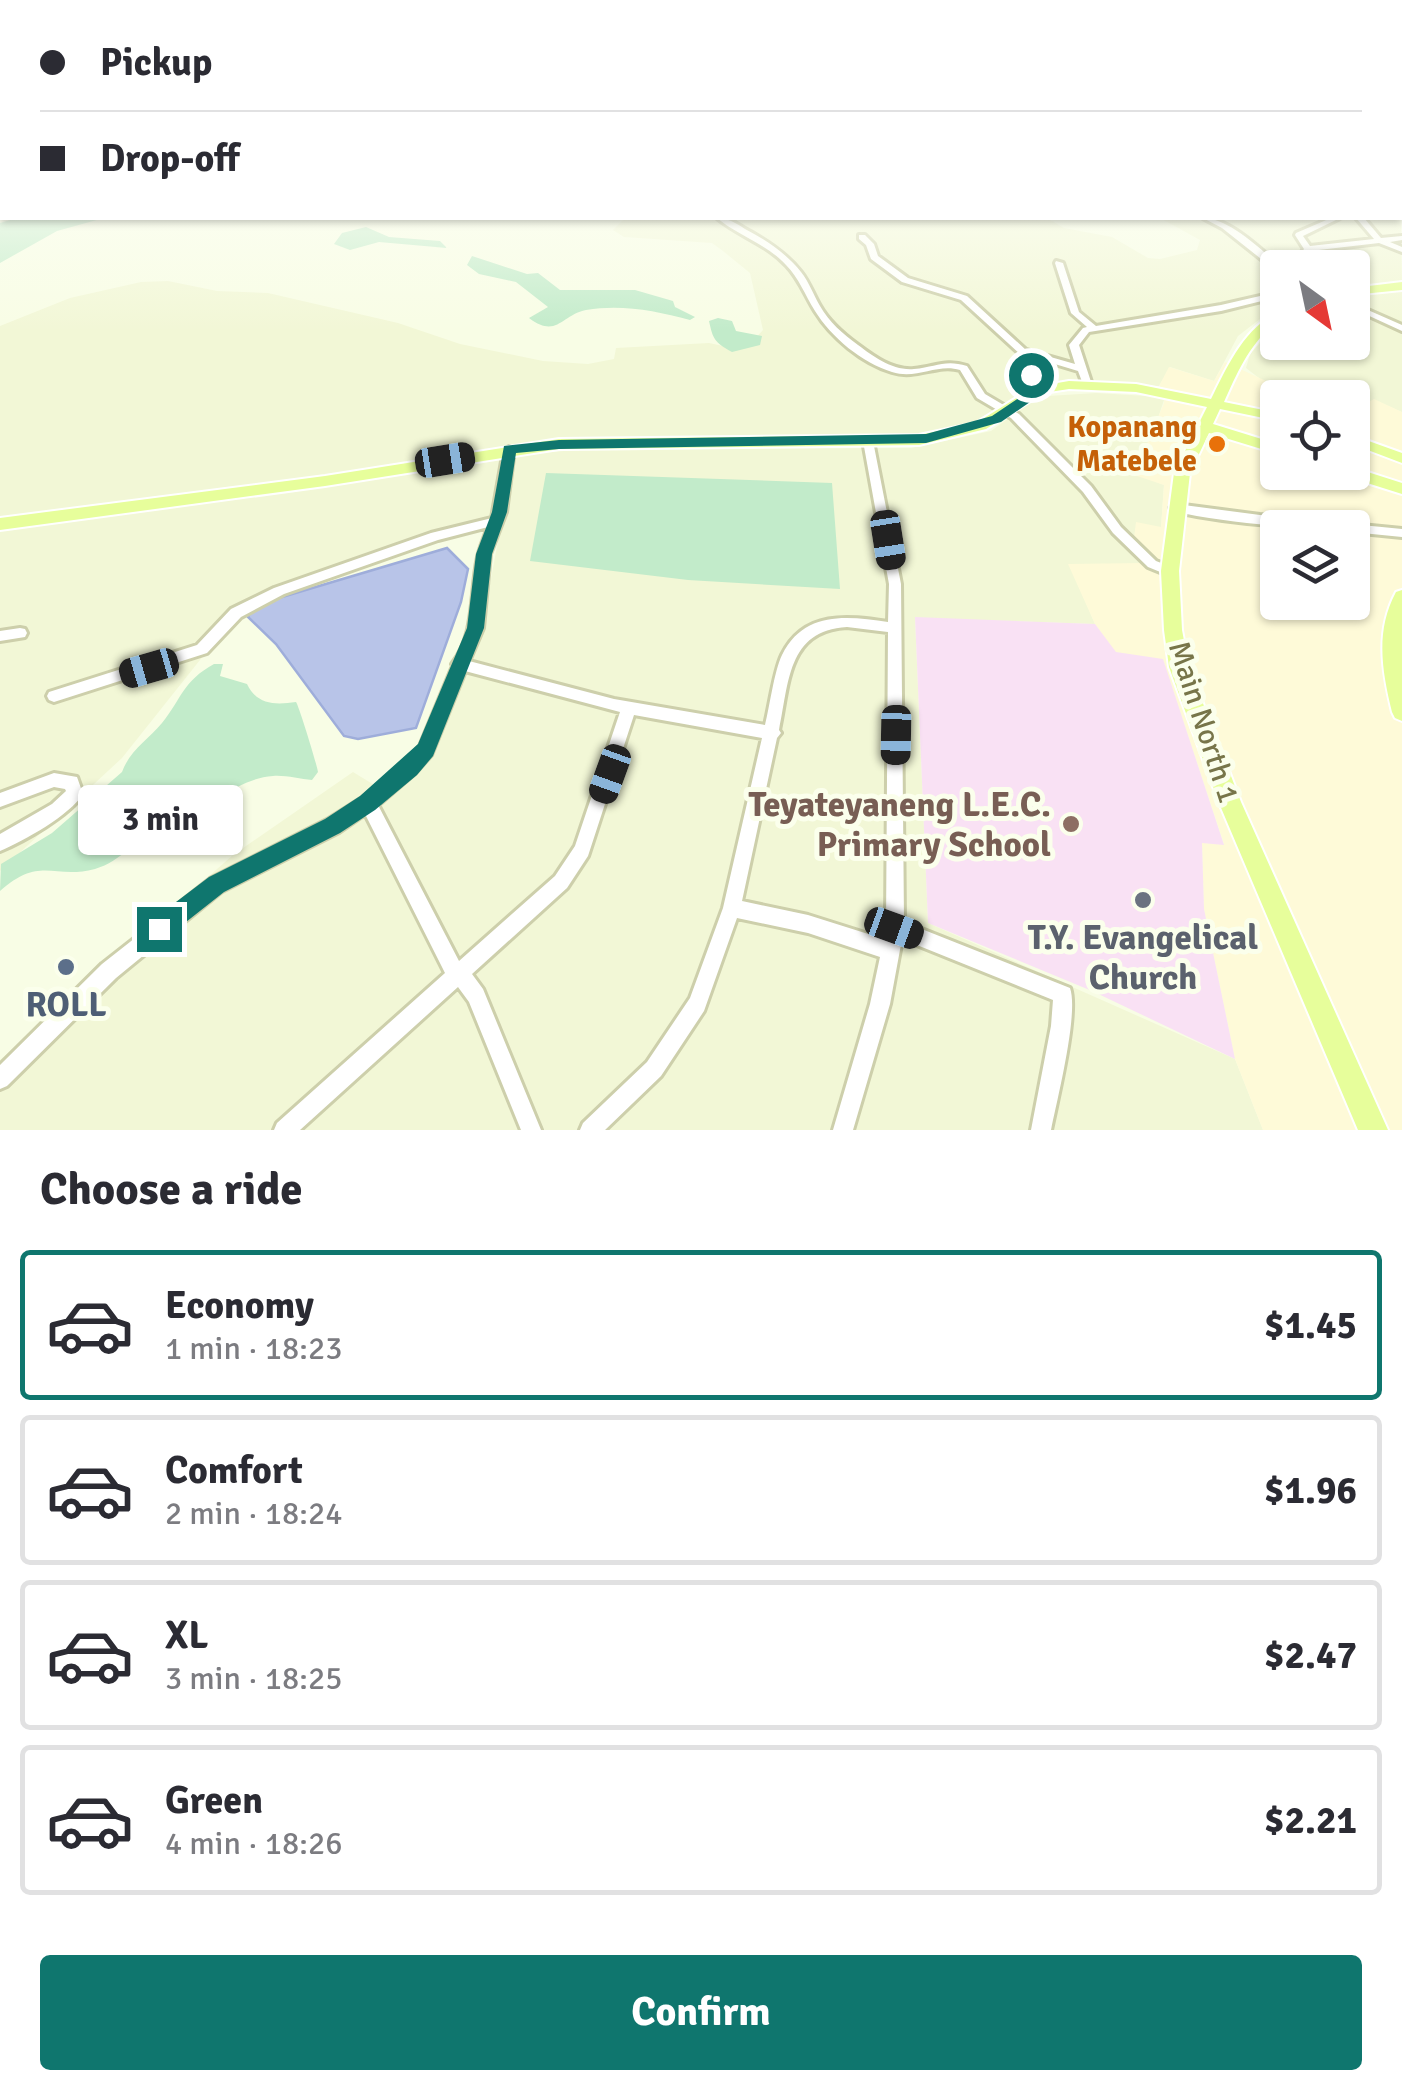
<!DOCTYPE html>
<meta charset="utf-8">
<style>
body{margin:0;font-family:Signika,sans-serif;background:#f7f7f7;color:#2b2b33;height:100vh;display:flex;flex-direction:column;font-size:38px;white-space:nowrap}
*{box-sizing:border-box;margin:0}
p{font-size:32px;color:#7c7c81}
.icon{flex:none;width:55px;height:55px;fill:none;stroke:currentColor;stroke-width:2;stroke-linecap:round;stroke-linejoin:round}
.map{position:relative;height:1130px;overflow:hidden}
.details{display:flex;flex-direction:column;background:#fff;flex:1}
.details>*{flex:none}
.guide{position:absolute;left:0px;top:0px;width:1402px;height:220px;box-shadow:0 2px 8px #0004;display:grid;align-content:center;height:220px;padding:0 40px;background:#fff}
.needle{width:65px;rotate:147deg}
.buttons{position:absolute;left:1260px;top:250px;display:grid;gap:20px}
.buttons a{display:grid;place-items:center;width:110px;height:110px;border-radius:10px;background:#fff;box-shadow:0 2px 8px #0004;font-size:50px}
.end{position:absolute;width:45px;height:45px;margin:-22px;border:12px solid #0f766e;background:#fff;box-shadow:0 0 0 5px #fff}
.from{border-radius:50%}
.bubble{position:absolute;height:70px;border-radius:10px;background:#fff;box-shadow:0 2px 8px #0004;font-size:32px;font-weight:700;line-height:70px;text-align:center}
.car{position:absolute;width:30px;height:60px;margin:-30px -15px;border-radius:12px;box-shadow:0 0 8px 2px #0007;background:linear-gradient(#222 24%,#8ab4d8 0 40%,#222 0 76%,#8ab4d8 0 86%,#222 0)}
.guide b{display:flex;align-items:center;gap:35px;height:95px;font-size:38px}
.guide b+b{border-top:2px solid #e1e1e2}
.guide i{width:25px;height:25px;background:#2b2b33}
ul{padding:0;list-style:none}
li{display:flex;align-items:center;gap:30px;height:150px;margin:0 20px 15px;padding:0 20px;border:5px solid #e1e1e2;border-radius:10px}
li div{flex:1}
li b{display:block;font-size:38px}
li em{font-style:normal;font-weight:700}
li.selected{border-color:#0f766e}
li>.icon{width:90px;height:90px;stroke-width:1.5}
h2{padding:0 40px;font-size:45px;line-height:120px}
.action{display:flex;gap:20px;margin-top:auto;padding:20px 40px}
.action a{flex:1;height:115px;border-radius:10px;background:#0f766e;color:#fff;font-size:40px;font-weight:700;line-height:115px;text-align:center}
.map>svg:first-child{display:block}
</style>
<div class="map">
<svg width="1402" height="1130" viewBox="0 0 1402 1130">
<rect width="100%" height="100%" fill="#f8fde5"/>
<path fill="#f2f7d6" d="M1400,178l2,104 -49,7 -1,-21h-74l-1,38 -39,30 -24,45 -44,-14 -11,19 -95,-3 -81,38 -78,16 -349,3 -242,38 -314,41v-193l70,-28 71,-16 27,-1 49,10 51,2 130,30 62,21 83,17 45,3 26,-5 2,-11 93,-5 19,4 23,-4 12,-13 -13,-57 -27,-22 -11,-8 -88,-6 -11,-7 12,-12h422l17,10 48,9 36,21 12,1 37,-9 3,-10 -40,-22h240z
M1402,289v123l-28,-12 -21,10 -1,-12 -51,-1 -33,-12 -22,-17 4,-14 27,-29 1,17h74l1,-47z
M1096,393l69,4 -20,60 -10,17 29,11 -3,43 -18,34 -3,4 -71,-2 26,60 -180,-6 13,305 307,136 28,71h-1263v-70l233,-205 120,-83 36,22 40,-40 53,-127 32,-172 75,-6 322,-1 80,-17 37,-27 20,-8z
M500,455l-3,52 -9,22 -38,9 -164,54 -55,29 -109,137 -122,113v-343z"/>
<path fill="#fefad8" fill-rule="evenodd" d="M1225,362l76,35 -23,1v74h74l1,-62 21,-11 28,13v718h-139l-28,-71 -31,-150 -2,-66 22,1 -61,-184 -48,-8 -20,-28 -27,-60 75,-1 -19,-20 10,-5 2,-16 25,5 3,-42 -30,-10 30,-72 1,-15 -6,-2 10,-19 45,14zM1278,528h74v74h-74z"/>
<path fill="#f9e1f4" d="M915,617l180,7 21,28 47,7 61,186 -22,-2 2,66 31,150 -143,-68 -164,-68z"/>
<path fill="#c2ebca" d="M17,218h87l-47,13 -57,32v-40z
M366,227l23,10 51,4 7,7 -68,-6 -29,8 -16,-6 8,-11z
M472,256l55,18 11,-1 22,17h75l38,11 2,6 20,10 -5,3c-34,-9 -68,-16 -104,-10 -25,5 -29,29 -57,8l19,-11 -32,-25 -37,-8 -12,-9z
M718,318l14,3 4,10 26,5 -2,9 -28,7c-18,-10 -19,-13 -23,-31z
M546,473l286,10 8,106 -152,-9 -158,-19z
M214,664h9l-3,12 27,8c10,21 28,21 49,18 3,4 21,63 22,70l-6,8c-12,-1 -27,-5 -39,-4 -34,2 -61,30 -91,43 -7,3 -16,4 -22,7 -24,13 -38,35 -65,43 -42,11 -54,-14 -95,22l1,-27 51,-31 70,-61c8,-22 26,-32 40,-49 20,-25 21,-42 52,-59z"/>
<path fill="#b8c4e8" stroke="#9eadda" stroke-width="2.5" d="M447,548l21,21 -7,33 -45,126 -58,11 -14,-3 -68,-92 -28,-27 3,-6 21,-11z"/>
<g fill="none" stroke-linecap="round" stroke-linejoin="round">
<path fill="#b8c4e8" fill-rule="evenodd" d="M0,175h2v5h-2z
M0,189h2v5h-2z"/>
<defs>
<path id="minor" d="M1400,205h2v5h-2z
M717,218c11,0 19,5 28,11 21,11 41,24 56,43 8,10 12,22 19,34 9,16 23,28 38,39 16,12 35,26 56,24 22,-2 31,-10 53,-3l18,28 34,20 72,72 30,41 35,34 18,7 2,3 -2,3 -4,2 -22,-9 -35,-34 -30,-41 -72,-74 -34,-20 -17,-28c-23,-7 -43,10 -68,2 -30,-9 -61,-35 -77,-61 -10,-16 -16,-33 -29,-46 -19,-21 -49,-30 -69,-47z
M1203,218c26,0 59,32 79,50l-7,2 -53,-42z
M1331,218h9l-37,18 7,10 64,-7 -18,-21h8l17,20 21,-2v4l-12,2 12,5v5l-23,-9 -69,8 -3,5 19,12h-11l-12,-7 -5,7h-8l14,-19 -9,-14 1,-2z
M859,235h6l9,9 4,12 30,22 59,18 59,54 49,14 -6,-19 14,-17 4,-1 -16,-14 -16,-50 1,-2 7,2 16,49 17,14 125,-21 57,-13v5l-57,14 -132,21 -10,13 13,40 -2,2h-6l-6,-16 -43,-13 3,23 6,9 -5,3 -3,-1 -8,-11 -2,-25 -6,-2 -59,-54 -59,-18 -31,-23 -5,-14 -7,-6z
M1352,303l50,22v6l-50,-23z
M868,438l5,3 28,143 3,338 166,66c9,25 -13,112 -19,142h-20l20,-104 2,-26 -151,-61 -12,65 -37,126h-20l37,-126 10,-47 -72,-24 -71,-15 -33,93 -43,65 -56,54h-25l3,-7 64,-61 43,-64 33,-90 39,-170 -128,-23 -46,141 -21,32 -95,86 11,15 58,141h-20l-52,-128 -11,-15 -158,143h-26l3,-7 168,-150 -80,-159 -26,18 -117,59 -106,87 -109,108 -7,3v-24l102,-101 108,-85 117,-59 35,-22 43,-35 15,-17 33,-80 -1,-2c24,-30 18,-71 26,-107 2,-10 7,-20 10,-30l-50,13 -154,54 -43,23 -34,36 -153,49 -5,-2 -2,-4 2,-4 148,-47 34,-36 43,-21 157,-55 61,-15 12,-68 5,-3 5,3 -8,62 -16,42 -7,74 -14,33 145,38 151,26c5,-20 9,-53 17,-70 22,-45 66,-39 106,-33l1,-38 -26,-143zM847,627l41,5 -2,295 -2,12 -76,-24 -66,-14 35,-163 4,-5 -2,-3c10,-46 8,-100 68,-103zM465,671l155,41 -45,134 -20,30 -96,85 -81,-156 37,-32 16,-18z
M1176,504l84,11 142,14v8l-50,-5v-4c-59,0 -121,-4 -180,-17l-2,-3 2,-3z
M20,628l5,1 2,4 -2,4 -25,4v-10z
M54,773l23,4 6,17c-13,21 -59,47 -83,57v-17l52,-30 14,-13 -1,-2 -11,-2 -54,20v-14z"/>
<path id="major" d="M1402,282v8l-50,5v-7z
M1278,312v10c-27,18 -41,51 -54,80l54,11v8l-58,-12 -7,15 65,20v10l-69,-21 -19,40 -11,98 3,59 7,37 52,135 147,328h-30l-139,-327 -50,-136 -5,-37 -3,-59 13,-98 33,-66 -71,-15 -67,-3 -26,4 -57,36 -67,16 -360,4 -234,37 -325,44v-12l325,-42 234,-37 360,-4 57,-12 58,-36 35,-6 67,3 75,15c16,-32 33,-71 67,-87z
M1352,435l50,18v10l-50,-19z
M1352,467l50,16v11l-57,-18 -1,-4h8z
M1402,590v131l-7,-3 -3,-6c-10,-41 -17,-81 4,-120z"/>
</defs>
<use href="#minor" stroke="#cdcfab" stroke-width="6"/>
<use href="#major" stroke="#fff" stroke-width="4"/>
<use href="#minor" fill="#fff" fill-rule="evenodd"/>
<use href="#major" fill="#e7fe9b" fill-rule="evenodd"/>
</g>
<linearGradient id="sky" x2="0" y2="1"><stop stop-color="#95bae8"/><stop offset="0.52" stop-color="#fcfef3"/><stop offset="1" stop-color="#fcfef3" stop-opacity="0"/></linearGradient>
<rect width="1402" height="331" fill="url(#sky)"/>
<path fill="#0f766e" d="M1027,372h9l7,21 -42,29 -75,21 -367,6 -43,4 -9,59 -15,42 -8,74 -51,128 -16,19 -42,35 -35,23 -116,59 -57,45 -8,4 -8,-4 -3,-8 3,-8 58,-44 116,-58 35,-23 58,-52 49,-116 9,-74 16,-42 12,-66 55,-6 367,-6 66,-18 40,-27z"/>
<circle fill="#e8710a" stroke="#fbffec" stroke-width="4" cx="1217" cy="444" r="10"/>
<circle fill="#8d6e63" stroke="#fbffec" stroke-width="4" cx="1071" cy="824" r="10"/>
<circle fill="#6b7280" stroke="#fbffec" stroke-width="4" cx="1143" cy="900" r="10"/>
<circle fill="#5c6f8a" stroke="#fbffec" stroke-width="4" cx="66" cy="967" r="10"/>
<g text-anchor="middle" stroke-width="10" stroke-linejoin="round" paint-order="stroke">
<g font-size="30" font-weight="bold" fill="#c56008" stroke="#fbffec" text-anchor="end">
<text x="1197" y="437">Kopanang<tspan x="1197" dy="34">Matebele</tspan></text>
</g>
<g font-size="30" fill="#777549" stroke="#fbffec">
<text transform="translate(1204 722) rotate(72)" y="10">Main North 1</text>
</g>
<g font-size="35" font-weight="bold" fill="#785e54" stroke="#fbffec" text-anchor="end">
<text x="1051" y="816">Teyateyaneng L.E.C.<tspan x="1051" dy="40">Primary School</tspan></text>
</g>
<g font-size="35" font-weight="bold" fill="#5b616d" stroke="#fbffec">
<text x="1143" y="949">T.Y. Evangelical<tspan x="1143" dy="40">Church</tspan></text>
</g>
<g font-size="35" font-weight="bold" fill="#4e5e75" stroke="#fbffec">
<text x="66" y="1016">ROLL</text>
</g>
</g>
</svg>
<div class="buttons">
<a><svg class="needle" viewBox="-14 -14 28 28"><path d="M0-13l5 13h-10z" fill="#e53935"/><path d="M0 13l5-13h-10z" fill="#7c7c81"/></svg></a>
<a><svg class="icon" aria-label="locate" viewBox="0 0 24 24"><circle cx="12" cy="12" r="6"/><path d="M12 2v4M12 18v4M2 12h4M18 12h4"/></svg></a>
<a><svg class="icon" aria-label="layers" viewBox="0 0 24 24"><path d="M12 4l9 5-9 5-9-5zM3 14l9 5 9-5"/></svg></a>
</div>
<i class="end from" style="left:1031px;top:375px"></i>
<i class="end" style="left:159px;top:929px"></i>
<div class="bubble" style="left:78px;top:785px;width:165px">3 min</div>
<i class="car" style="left:445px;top:460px;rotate:81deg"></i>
<i class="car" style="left:888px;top:540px;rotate:171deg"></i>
<i class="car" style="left:149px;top:668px;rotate:254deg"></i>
<i class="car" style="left:896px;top:735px;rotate:181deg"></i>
<i class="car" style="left:610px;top:774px;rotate:200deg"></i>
<i class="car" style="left:894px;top:928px;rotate:110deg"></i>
<div class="guide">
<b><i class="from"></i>Pickup</b>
<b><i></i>Drop-off</b>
</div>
</div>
<section class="details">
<h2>Choose a ride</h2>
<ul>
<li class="selected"><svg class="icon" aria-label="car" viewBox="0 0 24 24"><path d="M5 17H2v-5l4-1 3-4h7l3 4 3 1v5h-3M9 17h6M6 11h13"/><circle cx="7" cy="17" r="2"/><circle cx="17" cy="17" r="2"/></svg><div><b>Economy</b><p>1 min · 18:23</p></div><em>$1.45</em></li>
<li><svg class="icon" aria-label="car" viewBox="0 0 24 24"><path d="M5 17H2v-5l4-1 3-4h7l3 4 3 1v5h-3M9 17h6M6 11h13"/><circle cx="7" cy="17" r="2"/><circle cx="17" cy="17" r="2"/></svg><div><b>Comfort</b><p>2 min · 18:24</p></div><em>$1.96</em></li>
<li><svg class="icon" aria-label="car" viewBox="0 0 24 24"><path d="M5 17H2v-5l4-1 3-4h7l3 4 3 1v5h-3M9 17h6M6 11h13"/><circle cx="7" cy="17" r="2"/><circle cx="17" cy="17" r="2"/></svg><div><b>XL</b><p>3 min · 18:25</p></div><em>$2.47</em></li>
<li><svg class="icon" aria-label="car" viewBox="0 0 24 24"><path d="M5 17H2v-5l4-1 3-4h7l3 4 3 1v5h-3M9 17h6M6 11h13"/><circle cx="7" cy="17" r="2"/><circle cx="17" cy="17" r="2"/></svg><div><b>Green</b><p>4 min · 18:26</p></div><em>$2.21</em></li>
</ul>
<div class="action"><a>Confirm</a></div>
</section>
